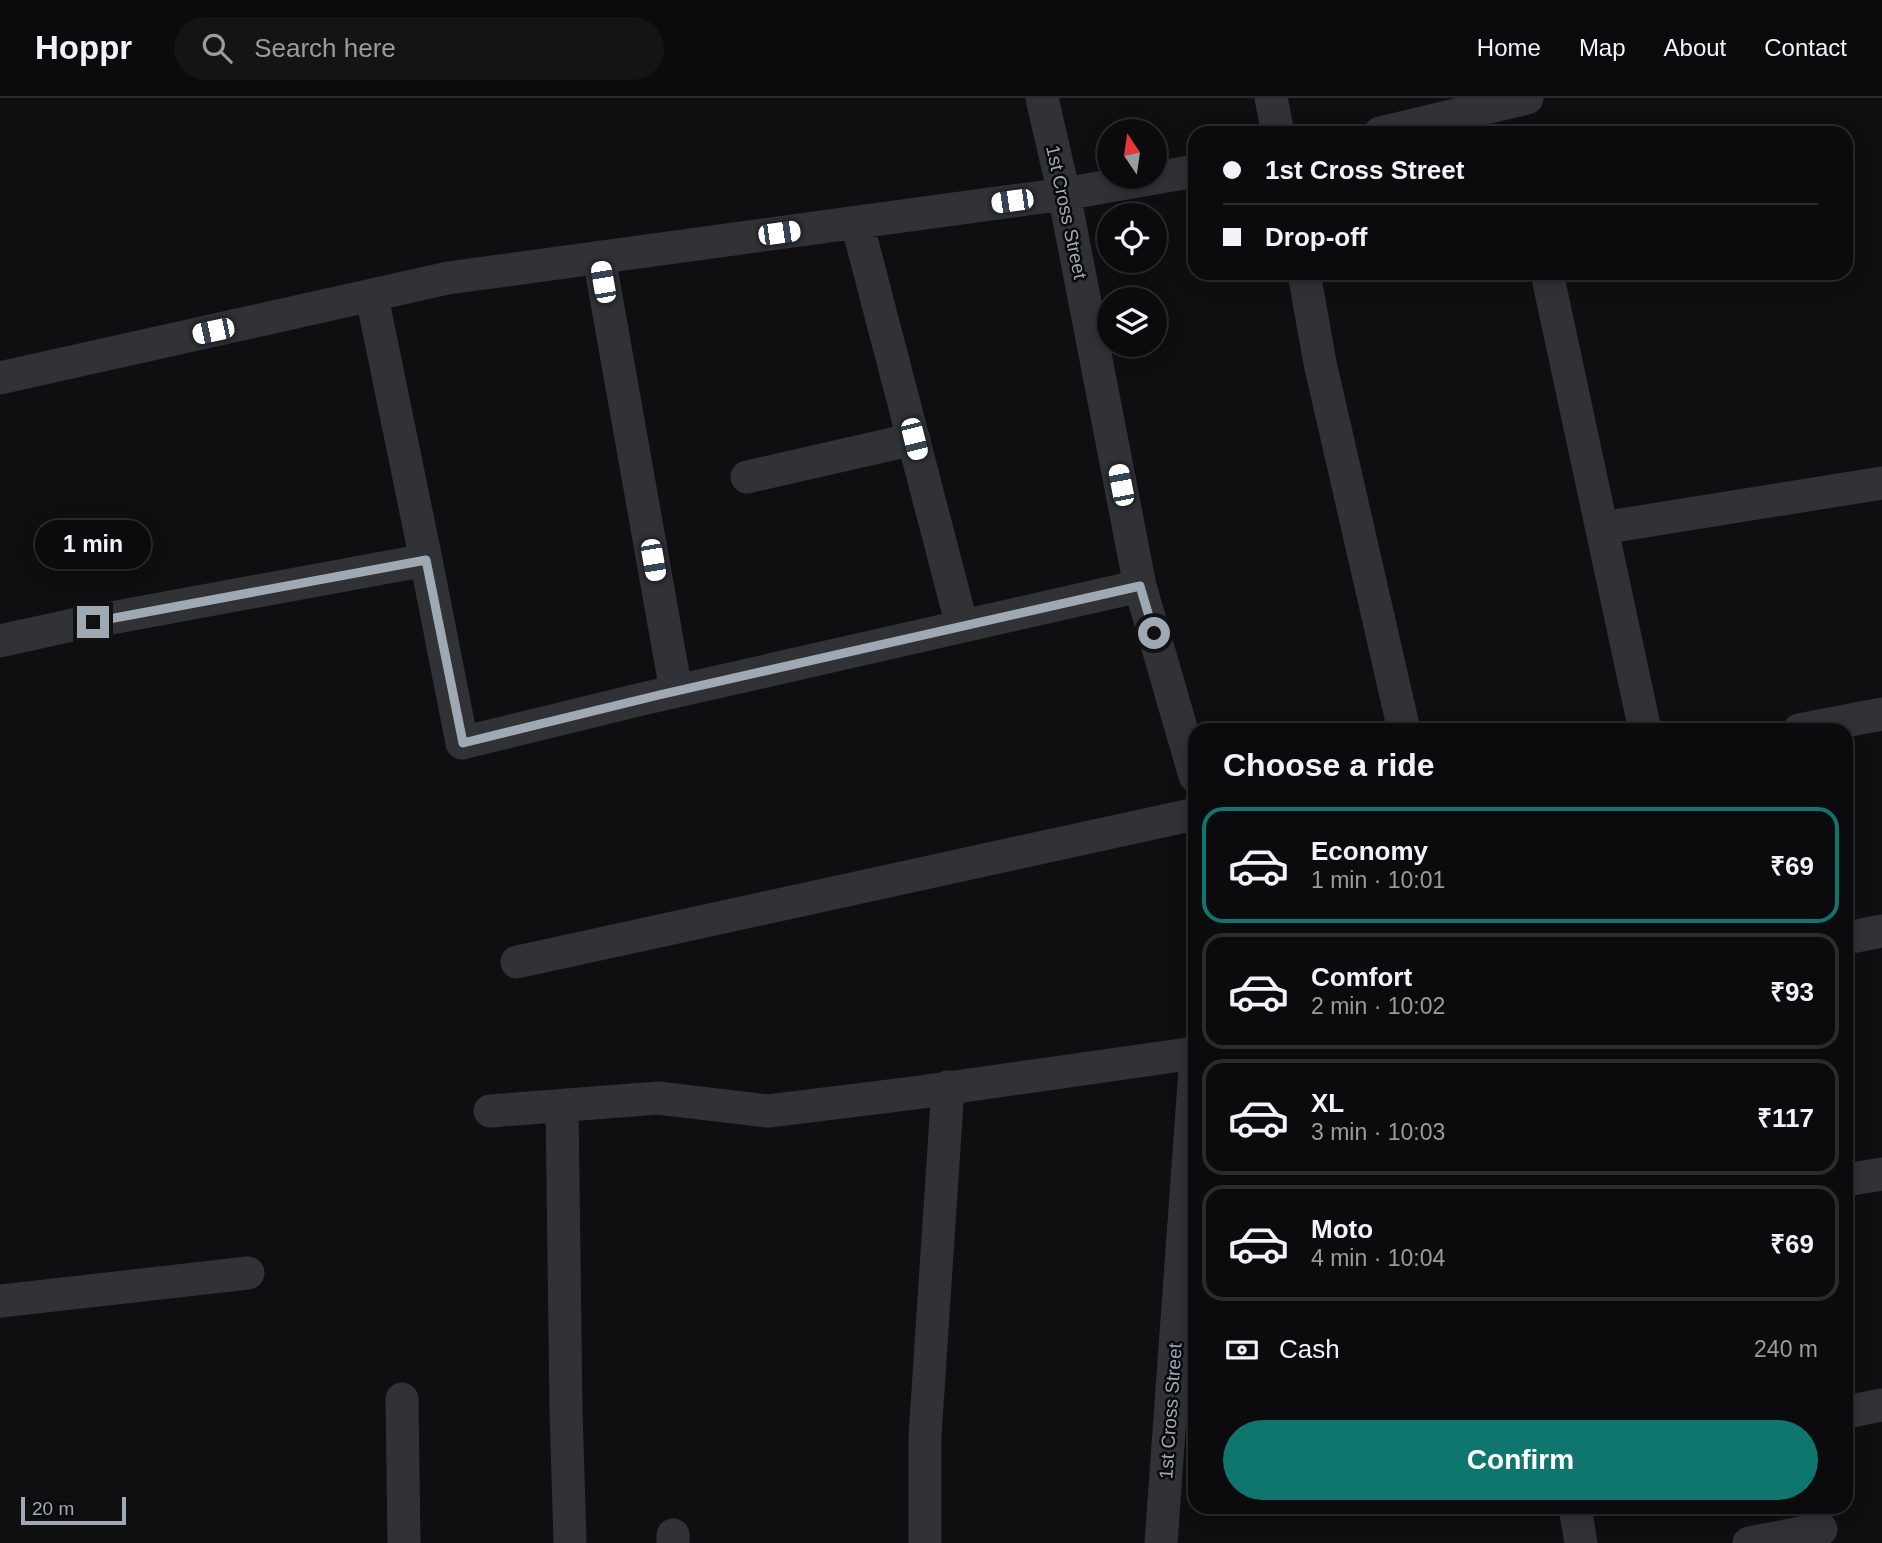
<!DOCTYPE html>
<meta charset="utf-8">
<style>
body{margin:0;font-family:Helvetica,sans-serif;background:#141416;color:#f1f3f6;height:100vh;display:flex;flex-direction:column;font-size:26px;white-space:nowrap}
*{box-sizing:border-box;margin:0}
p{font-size:23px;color:#9a9b9d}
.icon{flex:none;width:38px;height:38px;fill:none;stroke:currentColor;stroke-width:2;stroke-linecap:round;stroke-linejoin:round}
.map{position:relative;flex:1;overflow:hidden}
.sheet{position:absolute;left:1188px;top:625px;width:665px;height:791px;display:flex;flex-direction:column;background:#0b0b0d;border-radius:21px;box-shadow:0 4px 18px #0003,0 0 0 2px #2b2b2e}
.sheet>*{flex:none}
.guide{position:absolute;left:1188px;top:28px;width:665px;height:154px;border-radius:21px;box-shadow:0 4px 18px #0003,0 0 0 2px #2b2b2e;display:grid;align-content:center;height:154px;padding:0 35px;background:#0b0b0d}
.needle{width:46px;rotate:347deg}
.controls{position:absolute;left:1097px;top:21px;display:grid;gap:14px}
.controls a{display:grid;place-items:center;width:70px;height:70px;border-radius:50%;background:#0b0b0d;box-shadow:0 4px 18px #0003,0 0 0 2px #2b2b2e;font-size:35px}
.scale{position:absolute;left:21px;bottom:18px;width:105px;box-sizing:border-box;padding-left:7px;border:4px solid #9fa9b3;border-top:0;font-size:19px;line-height:24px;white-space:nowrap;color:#9fa9b3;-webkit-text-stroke:5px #0a0a0c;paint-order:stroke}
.end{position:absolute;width:32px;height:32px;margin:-16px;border:9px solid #9fa9b3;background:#111;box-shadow:0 0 0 4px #111}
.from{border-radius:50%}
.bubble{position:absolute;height:49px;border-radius:24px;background:#0b0b0d;box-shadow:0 4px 18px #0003,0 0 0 2px #2b2b2e;font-size:23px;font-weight:600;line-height:49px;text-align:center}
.car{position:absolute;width:21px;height:42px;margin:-21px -10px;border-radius:9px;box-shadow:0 0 5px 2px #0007;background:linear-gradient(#fff 24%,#345 0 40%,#fff 0 76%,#345 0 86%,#fff 0)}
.guide b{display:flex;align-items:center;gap:24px;height:66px;font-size:26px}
.guide b+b{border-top:2px solid #2b2b2e}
.guide i{width:18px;height:18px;background:#f1f3f6}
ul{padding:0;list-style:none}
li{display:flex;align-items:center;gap:21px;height:116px;margin:0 14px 10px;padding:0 21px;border:4px solid #2b2b2e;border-radius:21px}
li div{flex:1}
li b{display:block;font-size:26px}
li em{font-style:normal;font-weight:600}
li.current{border-color:#0f766e}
li>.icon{width:63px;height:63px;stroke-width:1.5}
h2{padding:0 35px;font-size:32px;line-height:84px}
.pay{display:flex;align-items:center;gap:18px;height:77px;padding:0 35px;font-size:26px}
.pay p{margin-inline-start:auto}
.button{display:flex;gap:14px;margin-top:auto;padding:14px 35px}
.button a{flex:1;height:80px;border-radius:42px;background:#0f766e;color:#fff;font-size:28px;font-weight:600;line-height:80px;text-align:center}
header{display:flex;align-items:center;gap:42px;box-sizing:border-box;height:98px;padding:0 35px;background:#0b0b0d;border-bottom:2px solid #2b2b2e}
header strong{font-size:33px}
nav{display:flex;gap:38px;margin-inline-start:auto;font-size:24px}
.search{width:490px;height:63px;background:#141416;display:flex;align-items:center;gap:18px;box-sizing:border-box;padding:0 24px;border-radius:38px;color:#9a9b9d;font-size:26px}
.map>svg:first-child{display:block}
</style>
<header>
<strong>Hoppr</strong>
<div class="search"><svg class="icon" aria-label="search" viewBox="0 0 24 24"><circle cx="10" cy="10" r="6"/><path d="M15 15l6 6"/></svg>Search here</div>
<nav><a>Home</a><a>Map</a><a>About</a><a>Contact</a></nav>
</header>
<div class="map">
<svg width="1882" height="1445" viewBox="0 0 1882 1445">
<rect width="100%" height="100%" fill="#0f0f11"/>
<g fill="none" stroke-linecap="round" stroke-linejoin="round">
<path stroke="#303236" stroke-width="33" d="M1042,0l22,96 76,392 55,190
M1271,0l7,35
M1380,35l147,-35
M857,125l105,403
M599,159l77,434
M1304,175l16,90 84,367
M1547,175l98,457
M0,280l448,-100 616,-84 131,-23
M747,379l167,-38
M1602,430l280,-45
M426,462l36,183 180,-44 498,-113
M0,543l68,-15 358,-66 -54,-263
M1799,632l83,-16
M1846,840l36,-7
M517,864l678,-148
M562,1008l4,303 4,134
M490,1013l168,-13 110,13 146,-18 281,-40
M1846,1082l36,-6
M0,1203l248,-28
M402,1301l2,144
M1846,1314l36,-7
M1575,1409l6,36
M673,1437v8
M925,1445v-107l23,-349
M1161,1445l34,-474
M1749,1445l72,-14"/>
</g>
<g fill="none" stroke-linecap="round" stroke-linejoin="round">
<path stroke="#9fa9b3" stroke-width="9" d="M93,524l333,-62 37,183 196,-48 481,-109 14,47"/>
</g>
<g text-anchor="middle" stroke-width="5" stroke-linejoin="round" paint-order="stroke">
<g font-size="19" fill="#9fa9b3" stroke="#0a0a0c">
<text transform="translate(1067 114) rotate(78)" y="7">1st Cross Street</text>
<text transform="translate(1170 1313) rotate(-86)" y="7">1st Cross Street</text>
</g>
</g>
</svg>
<div class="controls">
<a><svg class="needle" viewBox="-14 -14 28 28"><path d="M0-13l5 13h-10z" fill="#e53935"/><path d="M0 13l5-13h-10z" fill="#9a9b9d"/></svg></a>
<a><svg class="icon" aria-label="locate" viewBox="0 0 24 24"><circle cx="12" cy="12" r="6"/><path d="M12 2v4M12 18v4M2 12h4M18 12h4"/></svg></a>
<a><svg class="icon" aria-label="layers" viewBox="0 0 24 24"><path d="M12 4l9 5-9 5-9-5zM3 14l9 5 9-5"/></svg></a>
</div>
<div class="scale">20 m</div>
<i class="end from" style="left:1154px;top:535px"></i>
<i class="end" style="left:93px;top:524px"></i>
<div class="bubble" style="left:35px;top:422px;width:116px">1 min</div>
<i class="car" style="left:1012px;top:103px;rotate:262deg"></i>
<i class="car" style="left:779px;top:135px;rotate:82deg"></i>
<i class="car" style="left:603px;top:184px;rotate:350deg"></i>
<i class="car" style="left:213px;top:233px;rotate:258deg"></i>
<i class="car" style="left:914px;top:341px;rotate:166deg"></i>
<i class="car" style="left:1121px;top:387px;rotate:349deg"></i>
<i class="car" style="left:653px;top:462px;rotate:170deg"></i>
<div class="guide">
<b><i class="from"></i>1st Cross Street</b>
<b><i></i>Drop-off</b>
</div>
<section class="sheet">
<h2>Choose a ride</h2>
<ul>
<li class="current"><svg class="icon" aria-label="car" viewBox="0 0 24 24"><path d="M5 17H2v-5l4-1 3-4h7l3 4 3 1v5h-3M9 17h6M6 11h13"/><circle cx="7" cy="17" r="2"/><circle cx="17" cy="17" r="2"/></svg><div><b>Economy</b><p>1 min · 10:01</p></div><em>₹69</em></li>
<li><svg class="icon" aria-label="car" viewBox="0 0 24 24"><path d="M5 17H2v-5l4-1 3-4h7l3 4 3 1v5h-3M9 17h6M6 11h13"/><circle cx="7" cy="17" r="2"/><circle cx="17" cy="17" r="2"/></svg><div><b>Comfort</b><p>2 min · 10:02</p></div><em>₹93</em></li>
<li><svg class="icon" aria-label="car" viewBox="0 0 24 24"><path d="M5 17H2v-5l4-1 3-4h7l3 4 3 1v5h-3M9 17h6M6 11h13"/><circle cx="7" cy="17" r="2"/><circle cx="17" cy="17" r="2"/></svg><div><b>XL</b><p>3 min · 10:03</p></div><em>₹117</em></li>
<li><svg class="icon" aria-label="car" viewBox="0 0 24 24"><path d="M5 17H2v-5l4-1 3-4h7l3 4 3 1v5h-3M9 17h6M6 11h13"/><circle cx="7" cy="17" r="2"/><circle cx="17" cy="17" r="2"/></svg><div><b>Moto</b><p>4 min · 10:04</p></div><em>₹69</em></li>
</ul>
<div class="pay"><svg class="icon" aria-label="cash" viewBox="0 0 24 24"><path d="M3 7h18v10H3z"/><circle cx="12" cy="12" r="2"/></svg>Cash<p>240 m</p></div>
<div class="button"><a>Confirm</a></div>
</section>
</div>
